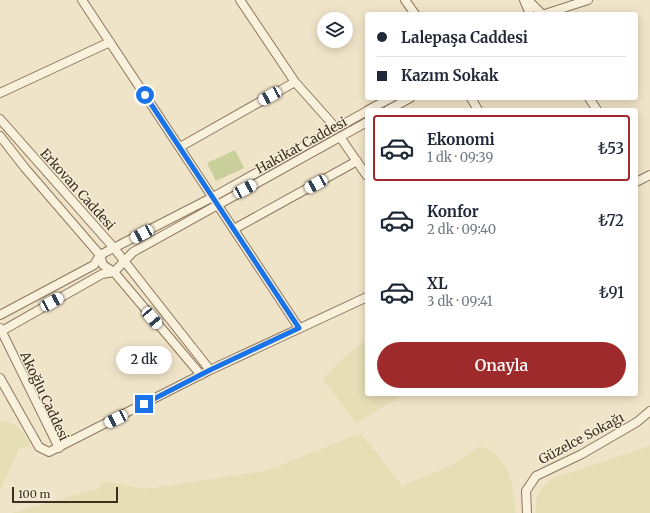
<!DOCTYPE html>
<html lang="tr">
<meta charset="utf-8">
<style>
body{margin:0;font-family:Merriweather,serif;background:#f6f6f7;color:#1f2937;height:100vh;display:flex;flex-direction:column;font-size:15px;white-space:nowrap}
*{box-sizing:border-box;margin:0}
p{font-size:13px;color:#747a83}
.icon{flex:none;width:22px;height:22px;fill:none;stroke:currentColor;stroke-width:2;stroke-linecap:round;stroke-linejoin:round}
.map{position:relative;flex:1;overflow:hidden}
.sheet{position:absolute;left:365px;top:108px;width:273px;height:288px;display:flex;flex-direction:column;background:#fff;border-radius:4px;box-shadow:0 2px 10px #0003}
.sheet>*{flex:none}
.hud{position:absolute;left:365px;top:12px;width:273px;height:88px;border-radius:4px;box-shadow:0 2px 10px #0003;display:grid;align-content:center;height:88px;padding:0 12px;background:#fff}
.tools{position:absolute;left:317px;top:12px;display:grid;gap:8px}
.tools a{display:grid;place-items:center;width:36px;height:36px;border-radius:50%;background:#fff;box-shadow:0 2px 10px #0003;font-size:20px}
.scale{position:absolute;left:12px;bottom:10px;width:106px;box-sizing:border-box;padding-left:4px;border:2px solid #3d2e20;border-top:0;font-size:11px;line-height:14px;white-space:nowrap;color:#3d2e20;-webkit-text-stroke:3px #f7eed8;paint-order:stroke}
.end{position:absolute;width:18px;height:18px;margin:-9px;border:5px solid #1a73e8;background:#fff;box-shadow:0 0 0 2px #fff}
.from{border-radius:50%}
.bubble{position:absolute;height:28px;border-radius:14px;background:#fff;box-shadow:0 2px 10px #0003;font-size:13px;font-weight:600;line-height:28px;text-align:center}
.car{position:absolute;width:12px;height:24px;margin:-12px -6px;border-radius:5px;box-shadow:0 0 3px 1px #0007;background:linear-gradient(#fff 24%,#345 0 40%,#fff 0 76%,#345 0 86%,#fff 0)}
.hud b{display:flex;align-items:center;gap:14px;height:38px;font-size:15px}
.hud b+b{border-top:1px solid #e0e1e3}
.hud i{width:10px;height:10px;background:#1f2937}
ul{padding:7px 0 0;list-style:none}
li{display:flex;align-items:center;gap:12px;height:66px;margin:0 8px 6px;padding:0 4px;border:2px solid transparent;border-radius:4px}
li div{flex:1}
li b{display:block;font-size:15px}
li em{font-style:normal;font-weight:600}
li.selected{border-color:#9e2a2b}
li>.icon{width:36px;height:36px;stroke-width:1.5}
.button{display:flex;gap:8px;margin-top:auto;padding:8px 12px}
.button a{flex:1;height:46px;border-radius:24px;background:#9e2a2b;color:#fff;font-size:16px;font-weight:600;line-height:46px;text-align:center}
.map>svg:first-child{display:block}
</style>
<div class="map">
<svg width="650" height="513" viewBox="0 0 650 513">
<rect width="100%" height="100%" fill="#f0e4c8"/>
<path fill="#e6deb5" d="M367,339v55h38l-49,29 -33,-44 17,-18z
M2,421l9,2 8,4 8,11 3,9 -11,1 -19,42v-68z
M361,433l41,53 52,-22 26,-18 10,4 9,8 8,10 4,13 5,32h-505l89,-25v-5l4,-2 41,8 121,-18z
M650,446v67h-114v-10l2,-9 7,-9 9,-7z"/>
<path fill="#c9cf9b" d="M235,150l9,18 -28,13 -9,-18z"/>
<g fill="none" stroke-linecap="round" stroke-linejoin="round">
<defs>
<path id="minor" d="M82,0l217,328
M240,0l55,82 41,46
M405,0l10,14
M524,0l6,14
M528,0l13,13
M545,14l43,-14
M0,93l110,-51
M471,98l7,12
M589,98l8,12
M368,110l23,-12
M388,110l22,-12
M0,119l114,129 96,122
M0,136l25,32 75,87 3,10 11,7 87,103
M340,137l27,39
M180,147l115,-65
M636,182l14,-7
M234,229l123,-68
M0,315l94,-50 6,-10 113,-58 154,-86
M0,328l59,120
M0,332l102,-58 12,-2 19,-20 234,-130
M0,378l39,69 10,5 161,-82 157,-73
M527,513l-1,-22 10,-15 46,-22 55,-32 13,-11"/>
</defs>
<use href="#minor" stroke="#8d765c" stroke-width="10"/>
<use href="#minor" stroke="#faf1dc" stroke-width="8"/>
</g>
<g fill="none" stroke-linecap="round" stroke-linejoin="round">
<path stroke="#1a73e8" stroke-width="5" d="M144,404l66,-34 89,-42 -154,-233"/>
</g>
<g text-anchor="middle" stroke-width="3" stroke-linejoin="round" paint-order="stroke">
<g font-size="13" fill="#3d2e20" stroke="#f7eed8">
<text transform="translate(301 145) rotate(-29)" y="5">Hakikat Caddesi</text>
<text transform="translate(78 189) rotate(48)" y="5">Erkovan Caddesi</text>
<text transform="translate(45 396) rotate(65)" y="5">Akoğlu Caddesi</text>
<text transform="translate(581 438) rotate(-28)" y="5">Güzelce Sokağı</text>
</g>
</g>
</svg>
<div class="tools">
<a><svg class="icon" aria-label="layers" viewBox="0 0 24 24"><path d="M12 4l9 5-9 5-9-5zM3 14l9 5 9-5"/></svg></a>
</div>
<div class="scale">100 m</div>
<i class="end from" style="left:145px;top:95px"></i>
<i class="end" style="left:144px;top:404px"></i>
<div class="bubble" style="left:116px;top:346px;width:56px">2 dk</div>
<i class="car" style="left:270px;top:96px;rotate:241deg"></i>
<i class="car" style="left:316px;top:184px;rotate:241deg"></i>
<i class="car" style="left:245px;top:189px;rotate:62deg"></i>
<i class="car" style="left:142px;top:234px;rotate:242deg"></i>
<i class="car" style="left:52px;top:302px;rotate:61deg"></i>
<i class="car" style="left:152px;top:318px;rotate:140deg"></i>
<i class="car" style="left:116px;top:419px;rotate:243deg"></i>
<div class="hud">
<b><i class="from"></i>Lalepaşa Caddesi</b>
<b><i></i>Kazım Sokak</b>
</div>
<section class="sheet">
<ul>
<li class="selected"><svg class="icon" aria-label="car" viewBox="0 0 24 24"><path d="M5 17H2v-5l4-1 3-4h7l3 4 3 1v5h-3M9 17h6M6 11h13"/><circle cx="7" cy="17" r="2"/><circle cx="17" cy="17" r="2"/></svg><div><b>Ekonomi</b><p>1 dk · 09:39</p></div><em>₺53</em></li>
<li><svg class="icon" aria-label="car" viewBox="0 0 24 24"><path d="M5 17H2v-5l4-1 3-4h7l3 4 3 1v5h-3M9 17h6M6 11h13"/><circle cx="7" cy="17" r="2"/><circle cx="17" cy="17" r="2"/></svg><div><b>Konfor</b><p>2 dk · 09:40</p></div><em>₺72</em></li>
<li><svg class="icon" aria-label="car" viewBox="0 0 24 24"><path d="M5 17H2v-5l4-1 3-4h7l3 4 3 1v5h-3M9 17h6M6 11h13"/><circle cx="7" cy="17" r="2"/><circle cx="17" cy="17" r="2"/></svg><div><b>XL</b><p>3 dk · 09:41</p></div><em>₺91</em></li>
</ul>
<div class="button"><a>Onayla</a></div>
</section>
</div>
